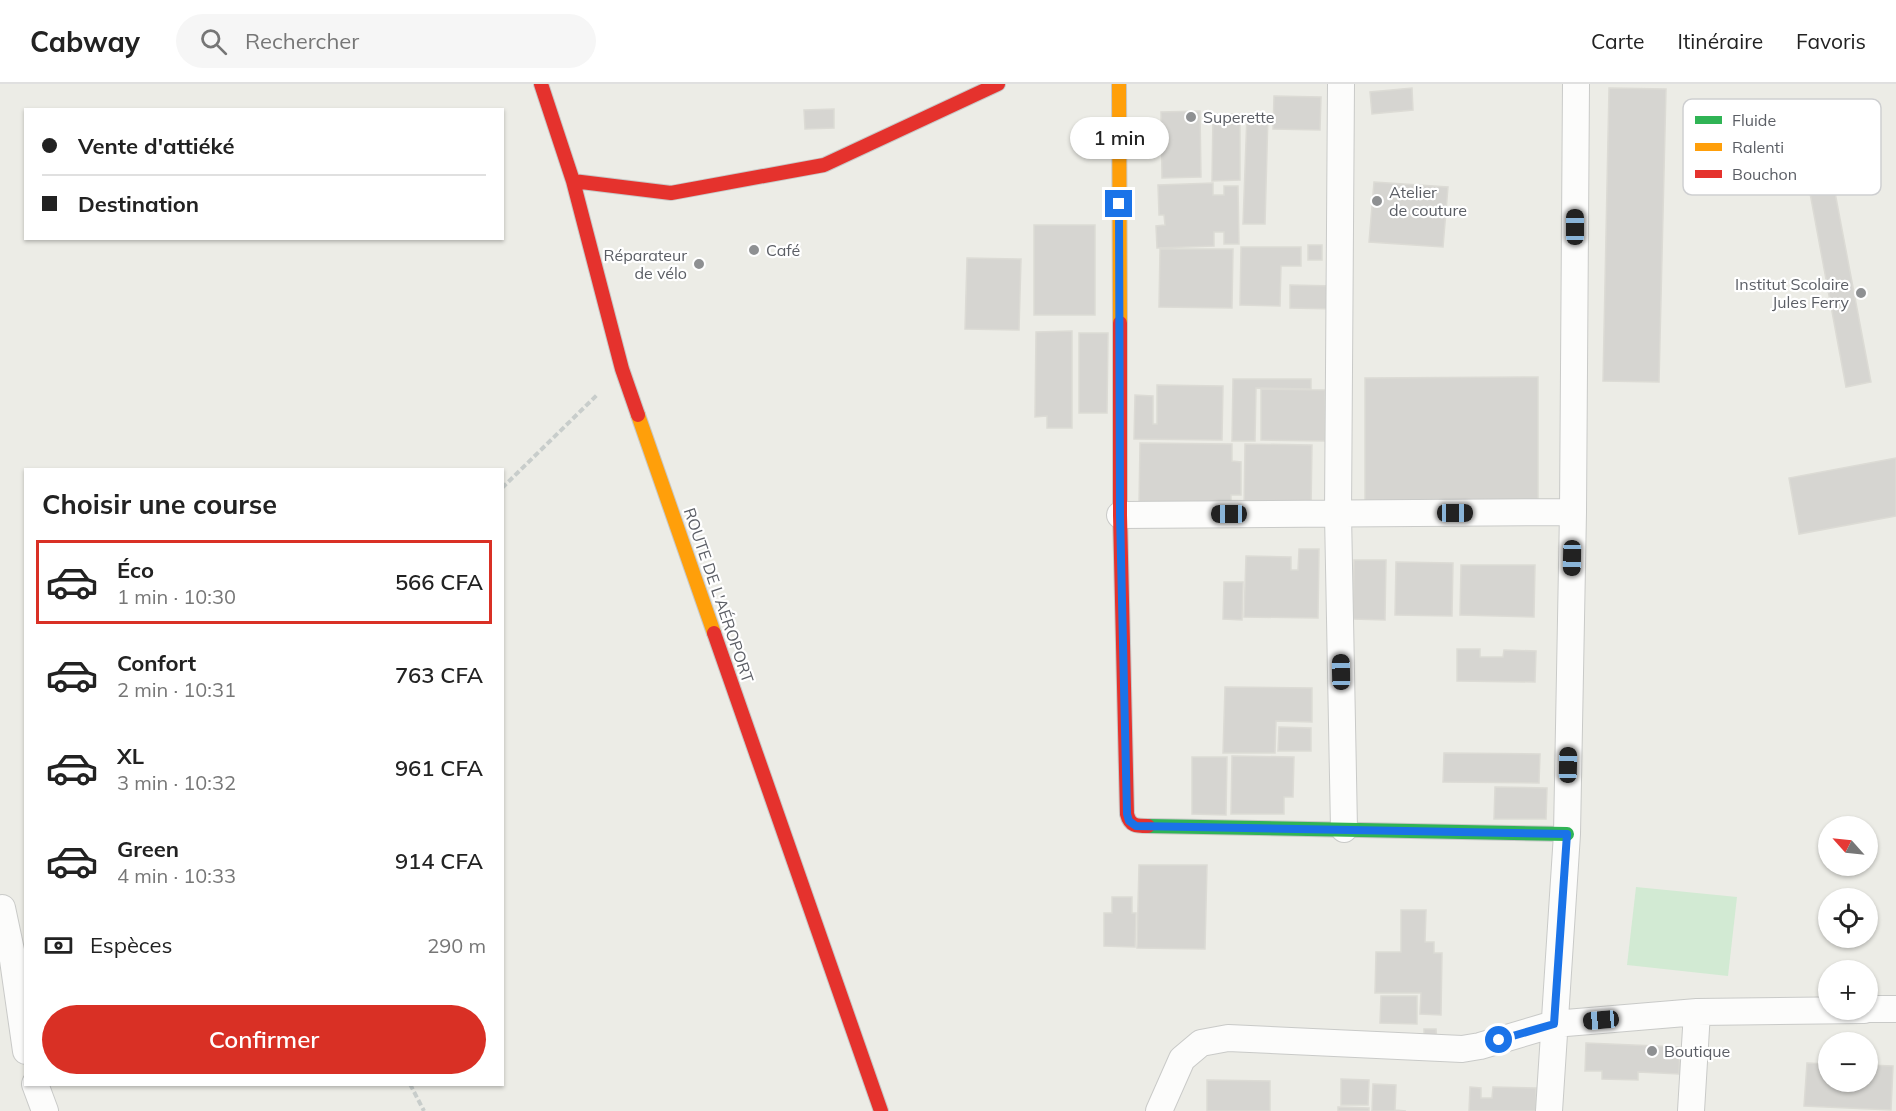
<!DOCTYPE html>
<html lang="fr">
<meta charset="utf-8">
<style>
body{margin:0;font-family:Mulish,sans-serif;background:#f6f6f6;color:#222;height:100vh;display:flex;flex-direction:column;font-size:22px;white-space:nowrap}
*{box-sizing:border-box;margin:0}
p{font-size:20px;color:#767676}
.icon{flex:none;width:33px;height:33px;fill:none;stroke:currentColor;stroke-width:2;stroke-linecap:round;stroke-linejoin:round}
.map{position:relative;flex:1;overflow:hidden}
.sheet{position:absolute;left:24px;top:384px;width:480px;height:618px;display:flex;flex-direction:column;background:#fff;border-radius:0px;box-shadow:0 2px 4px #0004}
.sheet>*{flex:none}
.hud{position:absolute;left:24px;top:24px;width:480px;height:132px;border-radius:0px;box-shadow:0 2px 4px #0004;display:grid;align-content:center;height:132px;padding:0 18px;background:#fff}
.needle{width:39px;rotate:297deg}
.tools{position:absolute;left:1818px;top:732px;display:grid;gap:12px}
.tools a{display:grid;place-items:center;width:60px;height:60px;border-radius:50%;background:#fff;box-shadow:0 2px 4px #0004;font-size:30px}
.end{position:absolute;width:27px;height:27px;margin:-14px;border:8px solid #1a73e8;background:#fff;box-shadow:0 0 0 3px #fff}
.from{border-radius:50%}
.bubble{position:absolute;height:42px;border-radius:21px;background:#fff;box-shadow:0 2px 4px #0004;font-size:20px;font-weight:600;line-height:42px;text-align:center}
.car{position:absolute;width:18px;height:36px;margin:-18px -9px;border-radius:8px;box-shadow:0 0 4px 2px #0007;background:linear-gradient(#222 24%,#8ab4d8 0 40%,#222 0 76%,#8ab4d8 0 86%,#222 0)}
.hud b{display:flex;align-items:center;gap:21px;height:57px;font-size:22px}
.hud b+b{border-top:2px solid #e0e0e0}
.hud i{width:15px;height:15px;background:#222}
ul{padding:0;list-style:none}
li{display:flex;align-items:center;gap:18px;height:84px;margin:0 12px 9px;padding:0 6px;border:3px solid transparent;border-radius:0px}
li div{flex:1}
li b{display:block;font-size:22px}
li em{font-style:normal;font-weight:600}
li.on{border-color:#d93025}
li>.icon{width:54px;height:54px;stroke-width:1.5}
h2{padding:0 18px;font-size:27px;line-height:72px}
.pay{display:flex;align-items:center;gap:15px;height:66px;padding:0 18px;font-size:22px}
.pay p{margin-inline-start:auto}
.button{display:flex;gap:12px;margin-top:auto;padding:12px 18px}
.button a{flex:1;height:69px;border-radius:36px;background:#d93025;color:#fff;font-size:24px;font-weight:600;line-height:69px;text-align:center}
header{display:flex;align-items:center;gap:36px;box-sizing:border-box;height:84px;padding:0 30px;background:#fff;border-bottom:2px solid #e0e0e0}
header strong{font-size:28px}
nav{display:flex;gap:33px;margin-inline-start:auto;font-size:21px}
.search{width:420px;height:54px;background:#f6f6f6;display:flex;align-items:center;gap:15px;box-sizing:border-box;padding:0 21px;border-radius:33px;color:#767676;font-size:22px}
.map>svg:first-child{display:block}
</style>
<header>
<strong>Cabway</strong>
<div class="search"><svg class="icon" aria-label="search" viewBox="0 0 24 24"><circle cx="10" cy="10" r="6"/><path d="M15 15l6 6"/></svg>Rechercher</div>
<nav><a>Carte</a><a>Itinéraire</a><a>Favoris</a></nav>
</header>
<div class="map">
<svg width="1896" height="1027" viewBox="0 0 1896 1027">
<rect width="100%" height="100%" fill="#ecece6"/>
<path fill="#d2ead3" d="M1636,803l101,10 -9,79 -101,-11z"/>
<path fill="#d6d5d1" stroke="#dcdbd5" stroke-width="1.5" d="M1412,4l1,22 -41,4 -2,-22z
M1609,4l57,1 -7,293 -56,-1z
M1274,12l47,1 -1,33 -47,-1z
M834,25v19l-29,1 -1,-19z
M1200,27l1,66 -39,1 -1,-66z
M1213,30h27v66l-28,1z
M1247,30l21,1 -3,109h-22z
M1826,61l45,237 -25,5 -44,-237z
M1374,98l74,5 -5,60 -74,-5z
M1213,99v12h11v-9h14l1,58h-15v-12h-10v14l-57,2 -1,-22 9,-1 -1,-10h-5l-1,-30z
M1034,141h61v90h-61z
M1308,161h14v15h-14z
M1241,163h60v19h-20l-1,40 -40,-1z
M1160,165h73l-1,59 -73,-1z
M967,174l54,1 -2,71 -54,-1z
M1290,201l46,1v23l-46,-1z
M1072,247v97h-25v-12l-12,1 1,-85z
M1079,249h29l-1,80h-28z
M1538,293v131l-173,1v-131z
M1233,295h78v10l-55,-1 -1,53h-23z
M1157,301l66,1 -1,54 -88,-1 1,-44 18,1v28h4z
M1261,305l64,1v51l-64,-1z
M1140,359l92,1v17l9,1v33h-10v11l-92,-1z
M1245,360l67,1 -1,65h-67z
M1896,374v58l-97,18 -10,-56z
M1299,465h20l-1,69 -74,-1 2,-61 45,1v13h7z
M1354,476h32l-1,60 -32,-1z
M1396,478l57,1 -1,53 -57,-1z
M1461,481h74l-1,52 -74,-2z
M1224,498h19l-1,38 -19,-1z
M1457,565h23v8h23l1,-7 32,1 -1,31 -78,-1z
M1225,603l87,1v34l-36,-1 -1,32h-52z
M1279,643l32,1v23h-33z
M1444,669l96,1 -1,29 -96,-1z
M1232,672l62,1 -1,40h-9v17h-53z
M1192,673h35l-1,58 -34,-1z
M1495,703l52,1 -1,31h-52z
M1139,781h68l-2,84 -68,-1z
M1112,813h20v16h4l-1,34 -31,-1v-33h8z
M1401,826h25l-1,32h9v11h8l-1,62 -21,-1 1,-21h-46l1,-41h25z
M1381,912h36v28l-37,-1z
M1424,945h12l1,13h-13z
M1586,959l94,4 -1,27 -41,-2v8l-36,-1v-8h-17z
M1807,979l21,1v18h40v-17l25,1 -2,44 -87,-4z
M1341,995l28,1 -1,25h-27z
M1207,996l63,1v30h-63z
M1373,1000l23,1 -1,25 11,1h-34z
M1470,1003l11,1v10h11l1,-11 43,1v23h-67z
M1338,1023l31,1v3h-31z"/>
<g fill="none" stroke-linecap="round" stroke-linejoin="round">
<defs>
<path id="street" d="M1341,0l-3,430 6,315
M1120,431l453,-3
M2,824l11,52 13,91
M1868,925h28
M35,1000l10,27
M1159,1027l23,-52 19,-16 27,-5 234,11 18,-3 74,-22 143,-12 167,-2
M1549,1027l18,-277 6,-322 3,-428
M1691,1027l6,-99"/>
<path id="fast" d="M1148,742l419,8"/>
<path id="slow" d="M1119,0l1,239
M638,331l76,218"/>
<path id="jam" d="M541,0l32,97 49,188 16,46
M573,97l98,12 153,-28 174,-81
M1120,239v192l7,299c3,12 9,12 21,12
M714,549l167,478"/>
</defs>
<use href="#street" stroke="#c9cac8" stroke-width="28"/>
<use href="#fast" stroke="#c7c8c7" stroke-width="16"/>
<use href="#slow" stroke="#c7c8c7" stroke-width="16"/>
<use href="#jam" stroke="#c7c8c7" stroke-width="16"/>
<path stroke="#c8cdcb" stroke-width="4" stroke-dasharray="6 3" stroke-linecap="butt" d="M502,404l96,-94
M410,1000l14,27"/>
<use href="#street" stroke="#fcfcfb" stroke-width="26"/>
<use href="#fast" stroke="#30b455" stroke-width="14"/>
<use href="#slow" stroke="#ff9f0a" stroke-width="14"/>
<use href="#jam" stroke="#e5322d" stroke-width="14"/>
</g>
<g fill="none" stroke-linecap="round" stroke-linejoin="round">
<path stroke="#1a73e8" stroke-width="8" d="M1119,120l1,311 7,299 2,7 7,5 431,8 -13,190 -55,16"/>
</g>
<g fill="#8e9092" stroke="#fff" stroke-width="2">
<circle cx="1191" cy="33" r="6"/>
<circle cx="1377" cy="117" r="6"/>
<circle cx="754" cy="166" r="6"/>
<circle cx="699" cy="180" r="6"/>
<circle cx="1861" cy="209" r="6"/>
<circle cx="1652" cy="967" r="6"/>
</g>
<g text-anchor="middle" stroke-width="4.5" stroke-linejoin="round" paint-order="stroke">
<g font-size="16" fill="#5b5e65" stroke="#fff" text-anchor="start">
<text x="1203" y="39">Superette</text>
<text x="1389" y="114">Atelier<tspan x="1389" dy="18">de couture</tspan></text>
<text x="766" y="172">Café</text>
<text x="687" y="177" text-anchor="end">Réparateur<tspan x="687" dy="18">de vélo</tspan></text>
<text x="1849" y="206" text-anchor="end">Institut Scolaire<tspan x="1849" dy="18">Jules Ferry</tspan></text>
<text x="1664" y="973">Boutique</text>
</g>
<g font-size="16" fill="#5b5e65" stroke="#fff">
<text transform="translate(719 511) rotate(71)" y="6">ROUTE DE L'AÉROPORT</text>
</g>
</g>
<rect x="1683" y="15" width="198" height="96" rx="9" fill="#fff" stroke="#cecfd1" stroke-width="1.5"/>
<rect x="1695" y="32" width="27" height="8" fill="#30b455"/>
<rect x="1695" y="59" width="27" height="8" fill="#ff9f0a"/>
<rect x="1695" y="86" width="27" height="8" fill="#e5322d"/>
<g font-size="16" fill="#5b5e65">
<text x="1732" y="42">Fluide</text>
<text x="1732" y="69">Ralenti</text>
<text x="1732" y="96">Bouchon</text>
</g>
</svg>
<div class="tools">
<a><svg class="needle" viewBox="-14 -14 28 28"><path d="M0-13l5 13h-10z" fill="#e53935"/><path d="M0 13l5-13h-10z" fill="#767676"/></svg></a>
<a><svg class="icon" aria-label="locate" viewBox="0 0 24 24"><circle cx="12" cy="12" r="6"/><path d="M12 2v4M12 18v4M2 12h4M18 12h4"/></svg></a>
<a>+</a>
<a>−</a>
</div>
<i class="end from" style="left:1499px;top:956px"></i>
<i class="end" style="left:1119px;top:120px"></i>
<div class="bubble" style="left:1070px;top:33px;width:99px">1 min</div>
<i class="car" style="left:1575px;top:143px;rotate:0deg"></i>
<i class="car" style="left:1455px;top:429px;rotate:90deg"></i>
<i class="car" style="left:1229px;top:430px;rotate:270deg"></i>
<i class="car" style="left:1572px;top:474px;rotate:181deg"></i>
<i class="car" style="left:1341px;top:588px;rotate:359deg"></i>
<i class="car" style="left:1568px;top:681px;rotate:1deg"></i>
<i class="car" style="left:1601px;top:936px;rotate:265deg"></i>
<div class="hud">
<b><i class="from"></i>Vente d'attiéké</b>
<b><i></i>Destination</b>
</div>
<section class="sheet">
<h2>Choisir une course</h2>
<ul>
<li class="on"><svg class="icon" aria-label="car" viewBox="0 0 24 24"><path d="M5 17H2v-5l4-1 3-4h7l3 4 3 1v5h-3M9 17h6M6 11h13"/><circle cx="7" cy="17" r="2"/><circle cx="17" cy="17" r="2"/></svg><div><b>Éco</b><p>1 min · 10:30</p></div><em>566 CFA</em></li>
<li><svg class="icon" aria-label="car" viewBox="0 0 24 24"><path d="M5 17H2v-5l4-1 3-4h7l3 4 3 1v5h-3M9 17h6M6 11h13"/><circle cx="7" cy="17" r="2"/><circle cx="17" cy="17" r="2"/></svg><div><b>Confort</b><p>2 min · 10:31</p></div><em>763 CFA</em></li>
<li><svg class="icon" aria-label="car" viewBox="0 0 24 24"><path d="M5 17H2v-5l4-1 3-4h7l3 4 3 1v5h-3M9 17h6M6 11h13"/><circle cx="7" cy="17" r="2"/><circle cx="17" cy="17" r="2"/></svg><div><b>XL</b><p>3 min · 10:32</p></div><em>961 CFA</em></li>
<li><svg class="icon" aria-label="car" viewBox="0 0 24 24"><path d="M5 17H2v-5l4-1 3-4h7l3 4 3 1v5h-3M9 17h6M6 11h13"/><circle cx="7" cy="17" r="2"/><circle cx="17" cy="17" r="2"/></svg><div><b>Green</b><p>4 min · 10:33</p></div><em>914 CFA</em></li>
</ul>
<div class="pay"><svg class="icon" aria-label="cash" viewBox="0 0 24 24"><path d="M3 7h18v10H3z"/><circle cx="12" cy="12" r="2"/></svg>Espèces<p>290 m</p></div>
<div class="button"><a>Confirmer</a></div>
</section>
</div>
